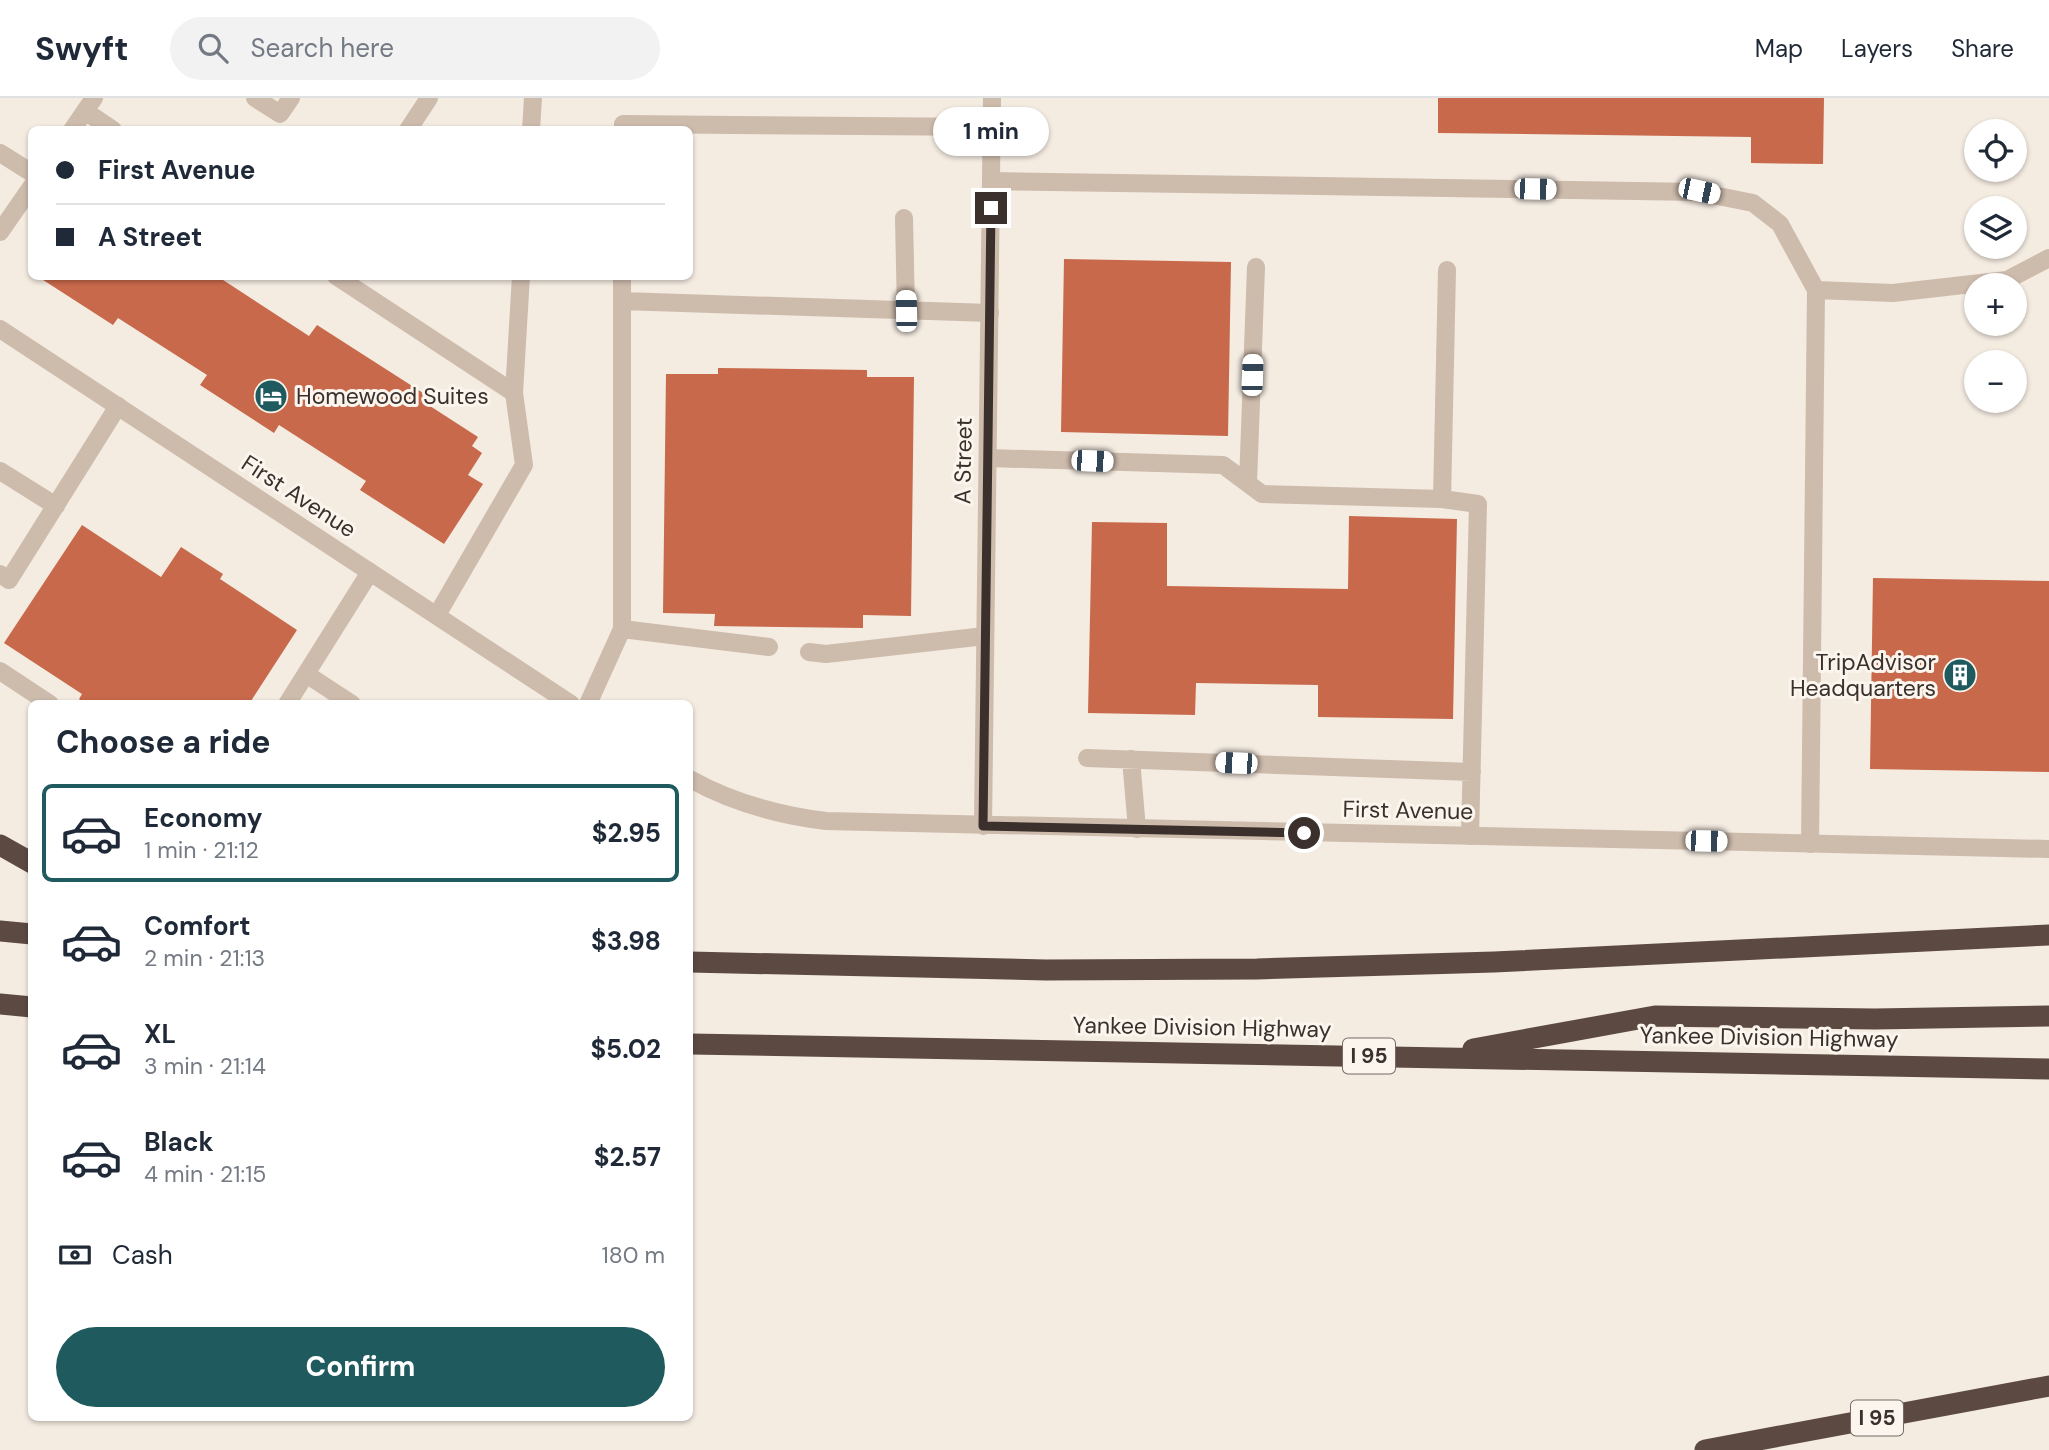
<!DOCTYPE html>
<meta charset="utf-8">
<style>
body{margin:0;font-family:"DM Sans",sans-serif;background:#f2f2f3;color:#1f2937;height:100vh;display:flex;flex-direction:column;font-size:26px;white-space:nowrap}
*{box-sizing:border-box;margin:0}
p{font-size:23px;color:#747a83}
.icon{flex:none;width:38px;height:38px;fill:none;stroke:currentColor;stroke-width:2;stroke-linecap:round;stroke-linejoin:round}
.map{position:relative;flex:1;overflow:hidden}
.details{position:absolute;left:28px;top:602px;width:665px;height:721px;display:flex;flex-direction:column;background:#fff;border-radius:10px;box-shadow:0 2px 5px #0004}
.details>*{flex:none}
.top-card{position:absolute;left:28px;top:28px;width:665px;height:154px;border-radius:10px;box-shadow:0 2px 5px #0004;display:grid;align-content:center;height:154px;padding:0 28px;background:#fff}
.controls{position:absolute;left:1964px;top:21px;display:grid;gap:14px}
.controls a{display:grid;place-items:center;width:63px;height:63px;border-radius:50%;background:#fff;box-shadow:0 2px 5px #0004;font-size:35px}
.end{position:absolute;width:32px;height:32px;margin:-16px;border:9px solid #3b302b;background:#fff;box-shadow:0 0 0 4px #fff}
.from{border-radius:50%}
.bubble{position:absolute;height:49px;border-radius:24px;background:#fff;box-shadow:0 2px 5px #0004;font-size:23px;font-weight:700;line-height:49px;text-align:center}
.car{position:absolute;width:21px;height:42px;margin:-21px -10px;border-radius:9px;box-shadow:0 0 5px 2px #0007;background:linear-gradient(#fff 24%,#345 0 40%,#fff 0 76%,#345 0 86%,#fff 0)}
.top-card b{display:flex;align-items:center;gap:24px;height:66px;font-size:26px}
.top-card b+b{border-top:2px solid #e0e1e3}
.top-card i{width:18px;height:18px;background:#1f2937}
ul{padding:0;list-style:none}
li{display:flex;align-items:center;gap:21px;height:98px;margin:0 14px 10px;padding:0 14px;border:4px solid transparent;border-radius:10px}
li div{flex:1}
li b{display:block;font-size:26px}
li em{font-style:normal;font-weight:700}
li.current{border-color:#1f5a5e}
li>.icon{width:63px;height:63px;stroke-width:1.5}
h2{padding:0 28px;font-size:32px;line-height:84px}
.pay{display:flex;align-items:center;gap:18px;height:77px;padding:0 28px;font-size:26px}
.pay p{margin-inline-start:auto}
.button{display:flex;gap:14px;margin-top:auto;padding:14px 28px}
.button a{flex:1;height:80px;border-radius:42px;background:#1f5a5e;color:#fff;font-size:28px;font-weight:700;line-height:80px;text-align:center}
header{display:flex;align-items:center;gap:42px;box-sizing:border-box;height:98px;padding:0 35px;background:#fff;border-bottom:2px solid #e0e1e3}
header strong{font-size:33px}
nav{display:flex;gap:38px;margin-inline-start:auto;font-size:24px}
.search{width:490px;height:63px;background:#f2f2f3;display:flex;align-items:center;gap:18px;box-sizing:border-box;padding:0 24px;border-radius:38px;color:#747a83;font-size:26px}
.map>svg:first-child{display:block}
</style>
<header>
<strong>Swyft</strong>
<div class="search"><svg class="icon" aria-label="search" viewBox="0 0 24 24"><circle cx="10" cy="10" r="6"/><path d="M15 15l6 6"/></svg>Search here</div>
<nav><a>Map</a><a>Layers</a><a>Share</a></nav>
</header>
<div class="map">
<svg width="2049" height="1352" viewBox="0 0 2049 1352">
<rect width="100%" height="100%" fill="#f4ebe1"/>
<path fill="#c8694b" d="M1438,0h386l-1,66 -72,-1v-26l-313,-4z
M1064,161l167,3 -3,174 -167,-4z
M41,178h176l92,60 8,-11 117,75 -4,6 48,31 -6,9 10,7 -14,22 15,9 -39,60 -84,-54 6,-9 -87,-56 -5,8 -74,-48 7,-10 -89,-57 -5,7 -73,-47z
M718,270l149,2v7h47l-3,239 -48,-1v13l-149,-2 1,-12 -52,-1 3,-239h52z
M1349,418l108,3 -4,200 -135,-2v-32l-122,-2 -1,32 -107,-2 4,-191 75,1v63l181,3z
M82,427l79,52 20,-30 42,27 -3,5 77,51 -48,74h-164l-6,-5 3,-5 -78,-51z
M1873,480l176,3v191l-179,-3z"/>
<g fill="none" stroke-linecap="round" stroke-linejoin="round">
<path stroke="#cdbbac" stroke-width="18" d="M255,0l25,16 11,-16
M85,13l28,19
M72,32l22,-32
M408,32l21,-32
M531,32l2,-32
M623,32v-6l369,3
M0,55l32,20
M991,83l707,11 55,11 27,21 36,66
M904,120l2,93
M0,134l32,-46
M336,178l178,117 7,-117
M622,203l368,12
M988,360l235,7 39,29 180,5 5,-229
M0,373l56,35
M1248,385l8,-216
M1442,401l36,5 -8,332
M0,476l9,6 109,-174
M437,517l87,-150 -10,-72
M622,531l147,18
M809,554l17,2 159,-18
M0,573l50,33
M306,576l46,30
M287,606l83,-132
M588,606l34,-75v-353
M1087,660l385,14
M1131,661l6,70
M1810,746l6,-554 77,3 114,-13 42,-22"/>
<path stroke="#cdbbac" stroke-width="18" d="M0,231l571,375
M690,681c43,24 87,36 136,42l1223,28
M983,728l9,-728"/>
<path stroke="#5c4a42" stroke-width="21" d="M0,747l32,18
M0,833l32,3
M690,864l356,8 211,-1 237,-7 555,-27
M0,906l32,3
M690,946l1359,25
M1473,951l182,-33 220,3 174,-3
M1705,1352l344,-64"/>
</g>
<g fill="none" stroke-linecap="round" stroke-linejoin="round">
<path stroke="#3b302b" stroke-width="9" d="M991,110l-8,618 321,7"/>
</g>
<defs>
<symbol id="hotel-disc" viewBox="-11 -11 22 22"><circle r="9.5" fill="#1f5a5e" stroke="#fbf5ee"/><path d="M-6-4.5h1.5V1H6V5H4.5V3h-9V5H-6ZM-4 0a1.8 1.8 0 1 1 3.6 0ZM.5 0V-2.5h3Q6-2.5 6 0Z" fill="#fff"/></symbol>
<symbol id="building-disc" viewBox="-11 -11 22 22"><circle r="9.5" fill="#1f5a5e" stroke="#fbf5ee"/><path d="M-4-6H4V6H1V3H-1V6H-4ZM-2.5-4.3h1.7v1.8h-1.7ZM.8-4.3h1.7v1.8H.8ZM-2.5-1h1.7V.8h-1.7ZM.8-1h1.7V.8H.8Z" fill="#fff"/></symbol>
</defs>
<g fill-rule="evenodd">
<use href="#hotel-disc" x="252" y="279" width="38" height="38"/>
<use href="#building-disc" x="1941" y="558" width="38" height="38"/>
</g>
<g text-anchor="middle" stroke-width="6" stroke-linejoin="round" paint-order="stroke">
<g fill="#fbf5ee" stroke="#756b66" stroke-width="2">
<rect x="1343" y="940.5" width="52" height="35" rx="5"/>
<rect x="1851" y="1302.5" width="52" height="35" rx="5"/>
</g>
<g font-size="21" font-weight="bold" fill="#3b302b">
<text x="1369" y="965">I 95</text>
<text x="1877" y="1327">I 95</text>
</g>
<g font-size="23" fill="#3b302b" stroke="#fbf5ee" text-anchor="start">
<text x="296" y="306">Homewood Suites</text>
<text x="1936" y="572" text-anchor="end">TripAdvisor<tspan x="1936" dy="26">Headquarters</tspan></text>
</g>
<g font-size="23" fill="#3b302b" stroke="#fbf5ee">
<text transform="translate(963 363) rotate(-89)" y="8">A Street</text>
<text transform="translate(299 398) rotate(33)" y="8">First Avenue</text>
<text transform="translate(1408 712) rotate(1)" y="8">First Avenue</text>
<text transform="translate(1202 929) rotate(1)" y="8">Yankee Division Highway</text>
<text transform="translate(1769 939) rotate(1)" y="8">Yankee Division Highway</text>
</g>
</g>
</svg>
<div class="controls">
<a><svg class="icon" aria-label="locate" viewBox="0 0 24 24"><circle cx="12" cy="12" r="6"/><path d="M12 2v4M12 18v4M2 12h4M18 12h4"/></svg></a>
<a><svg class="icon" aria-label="layers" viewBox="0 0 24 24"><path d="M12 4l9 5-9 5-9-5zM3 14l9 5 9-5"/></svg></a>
<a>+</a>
<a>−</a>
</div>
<i class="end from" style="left:1304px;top:735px"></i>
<i class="end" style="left:991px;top:110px"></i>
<div class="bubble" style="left:933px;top:9px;width:116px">1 min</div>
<i class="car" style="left:1535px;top:91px;rotate:91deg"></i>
<i class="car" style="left:1699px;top:93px;rotate:102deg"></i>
<i class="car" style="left:906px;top:213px;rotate:359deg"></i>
<i class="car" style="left:1252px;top:277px;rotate:2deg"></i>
<i class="car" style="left:1092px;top:363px;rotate:92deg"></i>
<i class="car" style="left:1236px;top:665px;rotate:272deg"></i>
<i class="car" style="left:1706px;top:743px;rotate:91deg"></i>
<div class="top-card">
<b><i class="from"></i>First Avenue</b>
<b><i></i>A Street</b>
</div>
<section class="details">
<h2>Choose a ride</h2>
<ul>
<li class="current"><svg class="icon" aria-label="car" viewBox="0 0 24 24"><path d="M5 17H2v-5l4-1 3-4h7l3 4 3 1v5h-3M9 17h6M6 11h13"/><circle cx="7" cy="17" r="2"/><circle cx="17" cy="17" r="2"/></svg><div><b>Economy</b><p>1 min · 21:12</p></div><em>$2.95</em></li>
<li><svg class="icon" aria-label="car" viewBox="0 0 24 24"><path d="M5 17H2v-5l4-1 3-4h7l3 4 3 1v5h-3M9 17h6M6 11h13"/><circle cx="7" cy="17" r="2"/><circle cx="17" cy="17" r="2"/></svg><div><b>Comfort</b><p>2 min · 21:13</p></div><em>$3.98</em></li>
<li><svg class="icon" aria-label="car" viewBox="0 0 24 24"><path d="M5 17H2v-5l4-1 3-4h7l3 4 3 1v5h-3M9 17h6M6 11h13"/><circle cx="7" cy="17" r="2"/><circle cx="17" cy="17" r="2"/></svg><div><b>XL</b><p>3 min · 21:14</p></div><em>$5.02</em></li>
<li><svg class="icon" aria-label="car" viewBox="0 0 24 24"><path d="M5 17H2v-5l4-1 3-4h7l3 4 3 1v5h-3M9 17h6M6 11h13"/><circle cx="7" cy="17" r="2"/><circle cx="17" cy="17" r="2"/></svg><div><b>Black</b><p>4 min · 21:15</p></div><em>$2.57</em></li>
</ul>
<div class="pay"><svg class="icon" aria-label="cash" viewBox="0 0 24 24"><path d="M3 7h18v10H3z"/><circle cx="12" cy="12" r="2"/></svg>Cash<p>180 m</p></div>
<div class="button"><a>Confirm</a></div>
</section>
</div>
